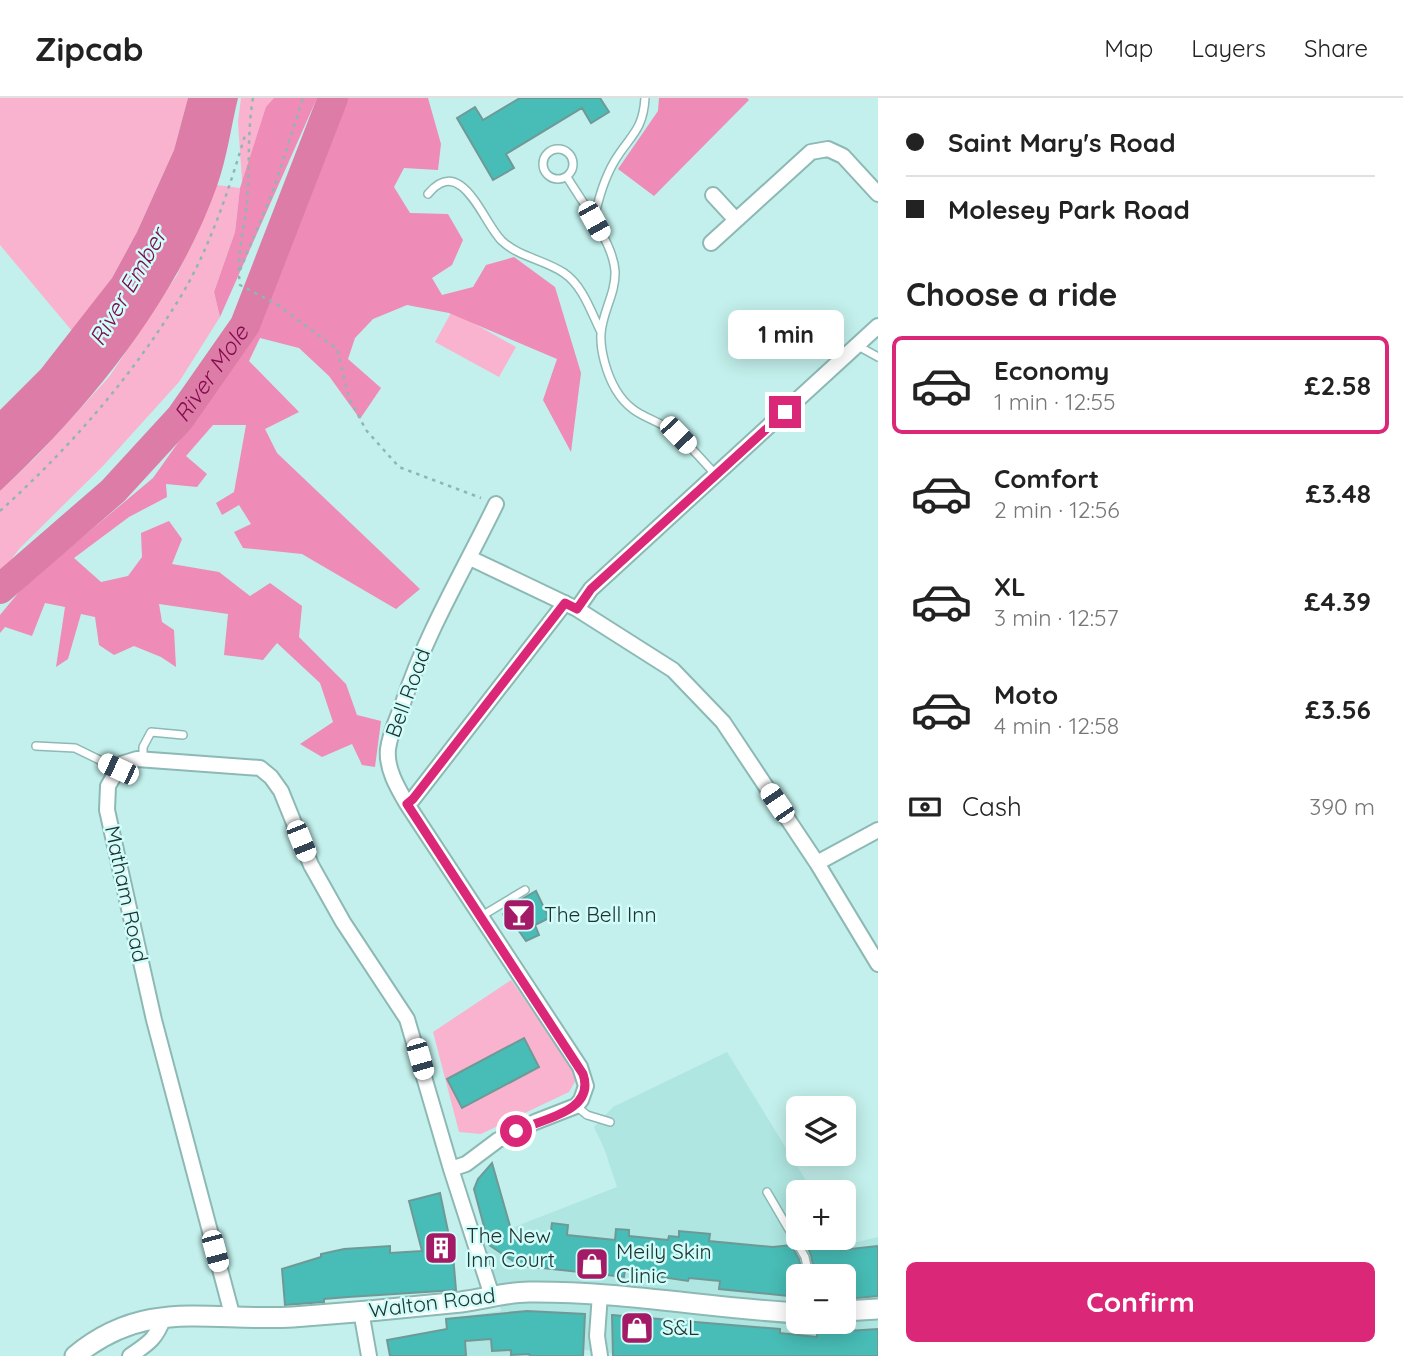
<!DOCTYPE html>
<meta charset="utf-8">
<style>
body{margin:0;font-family:Quicksand,sans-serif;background:#f6f6f6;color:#222;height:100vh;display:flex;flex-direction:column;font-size:26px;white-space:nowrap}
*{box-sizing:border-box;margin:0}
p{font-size:23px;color:#767676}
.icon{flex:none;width:38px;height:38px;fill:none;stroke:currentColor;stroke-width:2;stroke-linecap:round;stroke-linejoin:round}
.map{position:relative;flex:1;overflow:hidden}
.details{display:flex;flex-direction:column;background:#fff;width:525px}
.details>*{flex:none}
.hud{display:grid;align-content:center;height:154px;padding:0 28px;background:#fff}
.tools{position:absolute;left:786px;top:998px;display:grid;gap:14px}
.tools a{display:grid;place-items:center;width:70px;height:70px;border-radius:10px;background:#fff;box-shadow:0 4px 18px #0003;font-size:35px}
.end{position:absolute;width:32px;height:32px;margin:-16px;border:9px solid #db2777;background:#fff;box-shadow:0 0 0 4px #fff}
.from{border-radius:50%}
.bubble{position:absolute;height:49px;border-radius:10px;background:#fff;box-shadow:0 4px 18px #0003;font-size:23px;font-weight:800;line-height:49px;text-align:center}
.car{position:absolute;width:21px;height:42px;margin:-21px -10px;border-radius:9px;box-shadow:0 0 5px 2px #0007;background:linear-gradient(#fff 24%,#345 0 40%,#fff 0 76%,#345 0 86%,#fff 0)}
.hud b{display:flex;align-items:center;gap:24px;height:66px;font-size:26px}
.hud b+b{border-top:2px solid #e0e0e0}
.hud i{width:18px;height:18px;background:#222}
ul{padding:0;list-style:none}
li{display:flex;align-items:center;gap:21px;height:98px;margin:0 14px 10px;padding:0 14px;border:4px solid transparent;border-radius:10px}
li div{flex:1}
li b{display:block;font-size:26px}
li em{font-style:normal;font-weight:800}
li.selected{border-color:#db2777}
li>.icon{width:63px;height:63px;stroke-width:1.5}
h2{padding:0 28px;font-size:32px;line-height:84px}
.pay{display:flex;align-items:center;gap:18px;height:77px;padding:0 28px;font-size:26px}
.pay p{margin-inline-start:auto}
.primary-button{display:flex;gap:14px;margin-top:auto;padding:14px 28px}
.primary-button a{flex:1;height:80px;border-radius:10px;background:#db2777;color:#fff;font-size:28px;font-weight:800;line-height:80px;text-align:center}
header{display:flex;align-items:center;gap:42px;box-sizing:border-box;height:98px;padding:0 35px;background:#fff;border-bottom:2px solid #e0e0e0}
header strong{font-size:33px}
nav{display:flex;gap:38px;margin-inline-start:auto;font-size:24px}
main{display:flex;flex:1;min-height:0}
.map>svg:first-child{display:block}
</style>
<header>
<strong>Zipcab</strong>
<nav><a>Map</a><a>Layers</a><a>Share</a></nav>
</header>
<main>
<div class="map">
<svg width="878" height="1258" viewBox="0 0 878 1258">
<rect width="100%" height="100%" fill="#c3f0ec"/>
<path fill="#afe6e1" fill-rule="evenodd" d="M727,954l86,140h-15v45h42l5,8 33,-8v119h-243l-65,-8 -24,8h-98l-3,-37 56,-8 -17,-72 133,-52 -13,-39 -10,-21 19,-20zM798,1178h46v45h-46z"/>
<path fill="#fab3cf" d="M0,0h188l-14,52 -37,82 -25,46 -40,53 -72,-86z
M241,0h47l-43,128 -7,-104z
M217,87l23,3 -5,44 -21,60 6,25 -41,65 -76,84 -83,82 -20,26v-83l35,-33 74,-81 68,-102z
M452,213l64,36 -17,30 -64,-35z
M511,882l67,96 -9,16 -88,42 -22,-2 -26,-100z"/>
<path fill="#ee8bb6" d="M274,0h43l-97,219 -6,-25 21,-60 5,-44 26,-81z
M346,0h82l13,46 -3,26 -34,-2 -10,19 16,26 38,1 15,26 -11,25 -20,13 10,17 31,-8 13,-22 28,-8 41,30 26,86 -10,79 -28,-52 14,-41 -108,-46 -42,-8 -34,14 -18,19 -7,21 33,29 -21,31 -31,-43 -30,-28 -39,-10 -11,23 50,51 -34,17 12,24 143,136 -24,20 -94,-55 -59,-6 -9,-16 17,-8 -12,-19 -17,10 -6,-12 18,-11 12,-67h-33l-27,31 21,18 -10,13 -31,-3 1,13 -38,20 -55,41 27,24 27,-6 14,-19 -1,-24 28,-12 13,18 -10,25 47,8 31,24 20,-13 32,23 -3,31 47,47 11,31 24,6 -6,46 -13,-2 -10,-21 -30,13 -22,-13 33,-22 -13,-39 -43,-40 -14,17 -39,-5 4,-41 -69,-10 3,18 12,8 2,37 -15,-10 -27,-11 -20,9 -15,-10 -4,-28 -14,-3 -13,45 -12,8 9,-60 -20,-4 -13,33 -27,-9 -5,6v-18l24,-29 129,-108 95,-134z
M659,0h88l2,2 -95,96 -36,-27 40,-58z"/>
<path fill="#dd7ca6" d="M188,0h50c-7,29 -11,60 -21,88 -42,117 -127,221 -217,305v-81l41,-41 71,-91 25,-46 37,-82z"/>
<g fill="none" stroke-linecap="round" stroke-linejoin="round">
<path stroke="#dd7ca6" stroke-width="30" id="s1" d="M0,491l113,-98 67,-73 65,-93 88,-227"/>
</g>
<path fill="#48bcb6" stroke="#6f9996" stroke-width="2" d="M520,0h80l9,14 -18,11 -9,-15 -76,46 8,14 -21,12 -36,-62 18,-11 8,13z
M536,793l13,27 -14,7 4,10 -13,6 -12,-17 -6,2 -5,-12 4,-2 -2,-3z
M524,940l15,29 -77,41 -15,-29z
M492,1065l20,70 38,4 2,-14 16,2 -1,10 48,5 1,-11 13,1v6l39,4 1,-4 10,1v-6l31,3 -1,7 64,6 18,-2 8,14 4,17h-5v21l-79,-8 1,-8 -31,-3 -1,3 -27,-4v-3l-16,-2 -20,-2 -1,7 -108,-12v-2l-27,-18 -15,-56 4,-10z
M440,1095l13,62 3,35 -108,7 -24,2v3l-39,3 -3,-36 39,-12v-3l23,-5 46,-3v7l32,-2 -13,-50z
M803,1139h37l1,13 37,-4v50l-31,3v-5l-3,1v-19h-29l-4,-21z
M527,1213l58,3 -2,42h-53l-1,-2 -18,1v-5l-19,1 -1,-12 -26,2 1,15h-76l-3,-16 60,-11 -1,-10z
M612,1217l168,14v4l37,4v-4l61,-4v27h-265z"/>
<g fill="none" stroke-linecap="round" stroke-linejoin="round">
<defs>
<path id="service" d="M543 66a15 15 0 1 1 30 0a15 15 0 1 1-30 0Z
M567,79c15,25 46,65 48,94 1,23 -13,41 -14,63 -1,17 6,41 15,56 18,30 40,26 63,46 13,12 25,26 37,39
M428,96c34,-41 55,29 74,47 17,16 43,19 62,32 19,13 27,39 37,59
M594,122c4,-20 9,-39 20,-58 15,-26 29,-30 31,-64
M858,248l20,11
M36,648l39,2 43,21
M143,661v-12l8,-15 32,3
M480,819l45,-27
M576,1008l11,9 23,7
M767,1094l38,65 4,19"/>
<path id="minor" d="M713,97l23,25
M711,145l100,-91 17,-3 15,7 35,38
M470,460l107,51 96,61 50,52 94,141 61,101
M577,511l14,-20 287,-263
M407,706l6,-5 152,-196
M817,765l61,-33
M451,1071l15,-5 32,-24 37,-18 41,-16 5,-6 5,-14 -6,-19 -173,-263c-10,-17 -21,-36 -19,-55 2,-16 10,-32 15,-46 23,-70 61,-133 93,-199
M600,1196l-3,42 3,20
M361,1213l8,45
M233,1220l-79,-298 -47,-210 1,-24 13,-22 16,-5 123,9 11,9 10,14 30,74 32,57 64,97 44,150 41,127
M130,1258c19,-13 26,-17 34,-39"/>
<path id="secondary" d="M844,1213l34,-2
M75,1258c71,-59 135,-34 218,-39 56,-4 112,-9 168,-15 23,-3 45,-10 68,-10 90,-1 179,16 269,21"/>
</defs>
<use href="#service" stroke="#8db9b5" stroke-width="10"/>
<use href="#minor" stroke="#8db9b5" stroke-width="18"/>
<use href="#secondary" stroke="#8db9b5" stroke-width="23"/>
<path stroke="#91b6b2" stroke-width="2.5" stroke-dasharray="3.5 5" stroke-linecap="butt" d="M253,0c-6,35 -3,69 -6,105 -3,27 -11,55 -7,82l38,20 59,44 12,49 17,32 33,37 82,31
M240,172l33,-79 30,-93
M0,413c71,-64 135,-138 184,-220 28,-49 46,-105 62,-159"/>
<use href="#service" stroke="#fff" stroke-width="7"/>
<use href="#minor" stroke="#fff" stroke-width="14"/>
<use href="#secondary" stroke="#fff" stroke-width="19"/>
</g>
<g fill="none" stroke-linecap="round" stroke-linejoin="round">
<path stroke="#db2777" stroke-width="9" d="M516,1033c25,-12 80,-19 67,-57l-176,-270 6,-5 152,-196 12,6 14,-20 194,-177"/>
</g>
<defs>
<symbol id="bar-square" viewBox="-11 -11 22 22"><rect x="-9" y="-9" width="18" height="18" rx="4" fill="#a31b66" stroke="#d0fdfa"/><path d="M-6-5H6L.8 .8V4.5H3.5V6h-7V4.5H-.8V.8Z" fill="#fff"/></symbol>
<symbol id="building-square" viewBox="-11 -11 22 22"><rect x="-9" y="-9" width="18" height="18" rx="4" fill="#a31b66" stroke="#d0fdfa"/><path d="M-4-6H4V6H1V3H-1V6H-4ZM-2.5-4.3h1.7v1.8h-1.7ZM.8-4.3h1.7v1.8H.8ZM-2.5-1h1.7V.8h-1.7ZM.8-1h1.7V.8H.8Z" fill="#fff"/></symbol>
<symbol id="shop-square" viewBox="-11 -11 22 22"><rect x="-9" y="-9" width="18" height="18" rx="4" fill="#a31b66" stroke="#d0fdfa"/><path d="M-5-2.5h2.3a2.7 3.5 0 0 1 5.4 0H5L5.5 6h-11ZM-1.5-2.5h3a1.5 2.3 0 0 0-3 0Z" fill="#fff"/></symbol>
</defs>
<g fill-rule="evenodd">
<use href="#bar-square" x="500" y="798" width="38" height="38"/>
<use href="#building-square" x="422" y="1131" width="38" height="38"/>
<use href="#shop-square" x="573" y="1147" width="38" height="38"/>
<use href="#shop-square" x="618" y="1211" width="38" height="38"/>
</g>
<g text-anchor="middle" stroke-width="5" stroke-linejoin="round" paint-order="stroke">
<g font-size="21" fill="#213331" stroke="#d0fdfa">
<text transform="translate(408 595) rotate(-70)" y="7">Bell Road</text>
<text transform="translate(126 796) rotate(78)" y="7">Matham Road</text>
<text transform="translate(432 1205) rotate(-7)" y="7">Walton Road</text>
</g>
<g font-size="21" fill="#213331" stroke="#d0fdfa" text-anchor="start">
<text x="544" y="824">The Bell Inn</text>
<text x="466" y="1145">The New<tspan x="466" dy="24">Inn Court</tspan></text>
<text x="616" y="1161">Meily Skin<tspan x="616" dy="24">Clinic</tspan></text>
<text x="662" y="1237">S&amp;L</text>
</g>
<g font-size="23" font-style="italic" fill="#830c50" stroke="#d0fdfa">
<text transform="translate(128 189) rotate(-60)" y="8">River Ember</text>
<text dy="8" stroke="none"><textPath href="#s1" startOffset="303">River Mole</textPath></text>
</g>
</g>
</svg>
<div class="tools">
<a><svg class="icon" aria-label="layers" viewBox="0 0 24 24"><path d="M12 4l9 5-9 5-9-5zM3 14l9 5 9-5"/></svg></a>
<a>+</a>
<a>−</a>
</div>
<i class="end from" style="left:516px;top:1033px"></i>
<i class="end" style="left:785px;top:314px"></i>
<div class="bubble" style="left:728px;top:212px;width:116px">1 min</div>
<i class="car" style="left:594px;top:123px;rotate:151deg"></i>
<i class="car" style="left:678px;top:337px;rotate:136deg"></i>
<i class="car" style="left:118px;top:671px;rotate:295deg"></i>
<i class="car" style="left:777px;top:705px;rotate:326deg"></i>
<i class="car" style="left:301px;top:743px;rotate:158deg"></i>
<i class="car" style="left:420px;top:961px;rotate:164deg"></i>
<i class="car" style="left:215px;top:1153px;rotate:165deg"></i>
</div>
<section class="details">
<div class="hud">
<b><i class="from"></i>Saint Mary's Road</b>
<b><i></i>Molesey Park Road</b>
</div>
<h2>Choose a ride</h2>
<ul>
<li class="selected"><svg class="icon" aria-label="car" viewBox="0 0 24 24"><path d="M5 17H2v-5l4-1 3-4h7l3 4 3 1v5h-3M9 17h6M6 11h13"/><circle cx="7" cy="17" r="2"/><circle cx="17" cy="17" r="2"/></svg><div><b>Economy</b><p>1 min · 12:55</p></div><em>£2.58</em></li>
<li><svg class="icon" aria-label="car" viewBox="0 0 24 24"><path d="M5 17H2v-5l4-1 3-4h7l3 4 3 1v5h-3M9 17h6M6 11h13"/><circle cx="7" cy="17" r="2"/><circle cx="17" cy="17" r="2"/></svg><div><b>Comfort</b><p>2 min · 12:56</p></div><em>£3.48</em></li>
<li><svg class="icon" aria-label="car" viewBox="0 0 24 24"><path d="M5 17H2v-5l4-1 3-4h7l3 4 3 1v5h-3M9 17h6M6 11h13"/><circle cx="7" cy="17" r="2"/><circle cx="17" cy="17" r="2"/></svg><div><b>XL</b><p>3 min · 12:57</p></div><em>£4.39</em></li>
<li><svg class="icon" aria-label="car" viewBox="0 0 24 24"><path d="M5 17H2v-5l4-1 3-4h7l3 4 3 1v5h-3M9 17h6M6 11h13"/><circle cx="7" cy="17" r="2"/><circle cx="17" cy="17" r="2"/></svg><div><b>Moto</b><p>4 min · 12:58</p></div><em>£3.56</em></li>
</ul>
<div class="pay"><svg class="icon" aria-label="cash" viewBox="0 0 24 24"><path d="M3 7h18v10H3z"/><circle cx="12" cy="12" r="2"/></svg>Cash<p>390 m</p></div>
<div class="primary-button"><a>Confirm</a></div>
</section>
</main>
